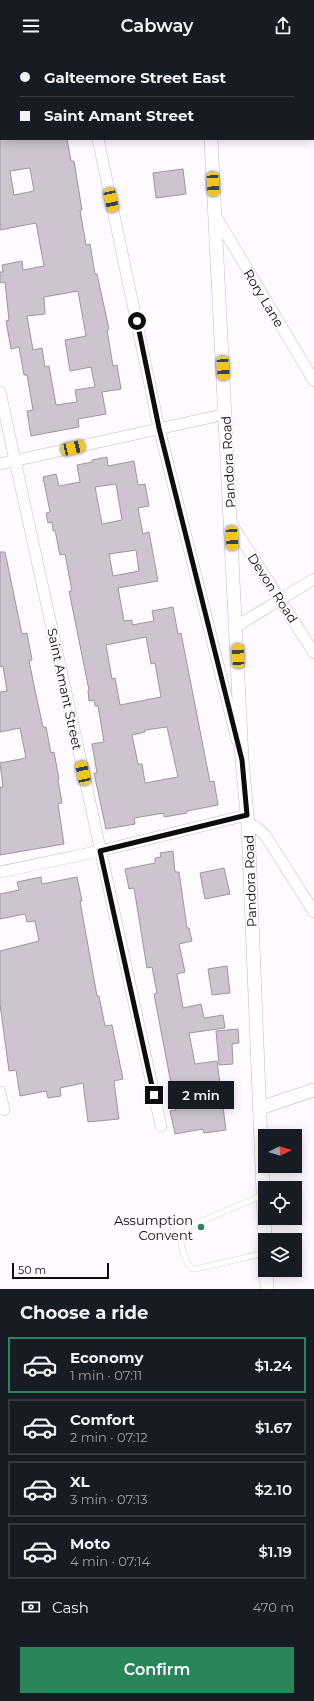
<!DOCTYPE html>
<meta charset="utf-8">
<style>
body{margin:0;font-family:Montserrat,sans-serif;background:#242831;color:#f1f3f6;height:100vh;display:flex;flex-direction:column;font-size:15px;white-space:nowrap}
*{box-sizing:border-box;margin:0}
p{font-size:13px;color:#9ea1a6}
.icon{flex:none;width:22px;height:22px;fill:none;stroke:currentColor;stroke-width:2;stroke-linecap:round;stroke-linejoin:round}
.map{position:relative;height:1237px;overflow:hidden}
.panel{display:flex;flex-direction:column;background:#171b24;flex:1}
.panel>*{flex:none}
.hud{position:absolute;left:0px;top:0px;width:314px;height:88px;box-shadow:0 2px 10px #0003;display:grid;align-content:center;height:88px;padding:0 20px;background:#171b24}
.needle{width:26px;rotate:85deg}
.fabs{position:absolute;left:258px;top:1077px;display:grid;gap:8px}
.fabs a{display:grid;place-items:center;width:44px;height:44px;border-radius:0px;background:#171b24;box-shadow:0 2px 10px #0003;font-size:20px}
.scale{position:absolute;left:12px;bottom:10px;width:97px;box-sizing:border-box;padding-left:4px;border:2px solid #0f0c0f;border-top:0;font-size:11px;line-height:14px;white-space:nowrap;color:#0f0c0f;-webkit-text-stroke:3px #fefaff;paint-order:stroke}
.end{position:absolute;width:18px;height:18px;margin:-9px;border:5px solid #0f0c0f;background:#fff;box-shadow:0 0 0 2px #fff}
.from{border-radius:50%}
.bubble{position:absolute;height:28px;border-radius:0px;background:#171b24;box-shadow:0 2px 10px #0003;font-size:13px;font-weight:600;line-height:28px;text-align:center}
.car{position:absolute;width:12px;height:24px;margin:-12px -6px;border-radius:5px;box-shadow:0 0 3px 1px #0007;background:linear-gradient(#f5c518 24%,#345 0 40%,#f5c518 0 76%,#345 0 86%,#f5c518 0)}
.hud b{display:flex;align-items:center;gap:14px;height:38px;font-size:15px}
.hud b+b{border-top:1px solid #363941}
.hud i{width:10px;height:10px;background:#f1f3f6}
ul{padding:0;list-style:none}
li{display:flex;align-items:center;gap:12px;height:56px;margin:0 8px 6px;padding:0 12px;border:2px solid #363941;border-radius:0px}
li div{flex:1}
li b{display:block;font-size:15px}
li em{font-style:normal;font-weight:600}
li.active{border-color:#2b855b}
li>.icon{width:36px;height:36px;stroke-width:1.5}
h2{padding:0 20px;font-size:18px;line-height:48px}
.pay{display:flex;align-items:center;gap:10px;height:44px;padding:0 20px;font-size:15px}
.pay p{margin-inline-start:auto}
.button{display:flex;gap:8px;margin-top:auto;padding:8px 20px}
.button a{flex:1;height:46px;border-radius:0px;background:#2b855b;color:#fff;font-size:16px;font-weight:600;line-height:46px;text-align:center}
header{display:flex;justify-content:space-between;align-items:center;height:52px;padding:0 20px;background:#171b24;font-size:18px;font-weight:600}
.map>svg:first-child{display:block}
</style>
<header><svg class="icon" aria-label="menu" viewBox="0 0 24 24"><path d="M4 6h16M4 12h16M4 18h16"/></svg>Cabway<svg class="icon" aria-label="share" viewBox="0 0 24 24"><path d="M12 15V3M7 8l5-5 5 5M5 13v7h14v-7"/></svg></header>
<div class="map">
<svg width="314" height="1237" viewBox="0 0 314 1237">
<rect width="100%" height="100%" fill="#fefaff"/>
<path fill="#cdc4cf" stroke="#9e959f" fill-rule="evenodd" d="M0,87h67l4,22h3l8,49h-2l6,35 4,-1 5,30h2l12,55 -2,1 6,36 4,-1 4,24 -19,3 4,22 -28,5 1,8 -48,9 -4,-25 6,-1 -6,-35h-3l-5,-28 -8,2 -5,-28 3,-1 -4,-38 -5,1v-11h3l-1,-7 20,-4 1,9 21,-4 -8,-43 -36,7zM30,116l4,23 -20,4 -4,-24zM78,239l8,45 -21,4 5,31 21,-4 4,20 -20,3 2,12 -21,3 -7,-39 -4,1 -3,-19 -9,2 -6,-34 18,-2 -1,-17z
M183,117l3,25 -30,4 -3,-25z
M107,405l1,9 26,-5 4,24 7,-1 4,22 -11,2 5,26 6,-2 9,49 -40,7 6,33 8,-1v5l22,-4 -2,-10 21,-4 5,27 3,-1 29,149 4,-1 4,24 -31,6v2l-23,4v-4l-30,5 1,6 -29,5 -12,-56h3l-5,-29 12,-2 -6,-36h-3l-1,-6 -5,1 -1,-10 1,-1 -20,-99h3l-7,-37 -5,1 -5,-25 -2,1 -1,-9 -4,1 -2,-10 4,-1 -7,-35 13,-3 3,12 21,-4 -3,-17 15,-3v-2zM116,432l6,36 -20,4 -7,-37zM136,498l3,21 -26,5 -4,-22zM146,585l5,27 4,-1 6,34 -41,8 -5,-27 -3,1 -6,-34zM167,675l11,50 -33,6 -3,-19h-4l-6,-29 13,-3v-2z
M0,500h5l17,82 5,-1 5,27 -3,1 7,34 7,32h3l5,26 3,-1 5,27 -1,1 4,23 -4,1 6,40 -64,11v-68h3l-3,-24 26,-5 -6,-30 -20,4v-40l7,-1 -4,-25 -3,1z
M173,799l2,21h4l8,56h2l3,13 -13,3 6,28 -8,2 6,34 18,-4 3,14 19,-3 2,13 -36,5 6,31 22,-3 9,69 -22,3 -1,-4 -28,5 -5,-23 6,-1 -22,-116 3,-1 -5,-26 -5,1 -13,-80 -5,1 -4,-20 30,-6v-5l6,-1 -1,-4z
M224,816l6,26 -25,5 -5,-26z
M41,825l1,7 35,-7 5,24h-2l17,95h2l6,30 7,-1 11,54 -9,2 5,38 -31,3 -5,-39 -23,5 1,8 -13,2 -2,-7 -26,5 -4,-26 -7,1 -9,-67v-53l39,-10 -4,-20 -8,1 -2,-8 -25,5v-25l19,-4 -2,-8z
M227,914l3,27 -18,2 -4,-26z
M238,977l1,14 -7,1 1,20 -14,1 -3,-34z"/>
<g fill="none" stroke-linecap="round" stroke-linejoin="round">
<defs>
<path id="service" d="M263,1143l-75,32c-3,4 -6,6 -7,11 -1,8 5,25 11,31h4l69,-16"/>
<path id="minor" d="M80,0v1
M273,0v1
M313,66l1,2
M98,87l61,289 78,312
M215,163l99,166
M0,340l161,734
M0,412l226,-50
M231,471l83,130
M237,574l77,-47
M248,772l8,3 9,8 49,77
M0,820l100,-21 147,-36
M0,1040l4,18"/>
<path id="tertiary" d="M207,0v1
M15,1l4,-1
M0,5l1,-1
M211,87l31,621 6,64 17,416
M260,1056l54,-18
M266,1218l1,19"/>
</defs>
<use href="#service" stroke="#c4bbc6" stroke-width="6"/>
<use href="#minor" stroke="#c4bbc6" stroke-width="12"/>
<use href="#tertiary" stroke="#c4bbc6" stroke-width="14"/>
<use href="#service" stroke="#fff" stroke-width="5.5"/>
<use href="#minor" stroke="#fff" stroke-width="11"/>
<use href="#tertiary" stroke="#fff" stroke-width="13"/>
</g>
<g fill="none" stroke-linecap="round" stroke-linejoin="round">
<path stroke="#0f0c0f" stroke-width="5" d="M137,269l22,107 83,332 5,55 -147,36 54,244"/>
</g>
<circle fill="#2b855b" stroke="#fefaff" stroke-width="1.5" cx="201" cy="1175" r="4"/>
<g text-anchor="middle" stroke-width="3" stroke-linejoin="round" paint-order="stroke">
<g font-size="13" fill="#0f0c0f" stroke="#fefaff">
<text transform="translate(264 246) rotate(59)" y="5">Rory Lane</text>
<text transform="translate(228 410) rotate(-93)" y="5">Pandora Road</text>
<text transform="translate(273 536) rotate(57)" y="5">Devon Road</text>
<text transform="translate(65 637) rotate(78)" y="5">Saint Amant Street</text>
<text transform="translate(250 829) rotate(-92)" y="5">Pandora Road</text>
</g>
<g font-size="13" fill="#0f0c0f" stroke="#fefaff" text-anchor="end">
<text x="193" y="1173">Assumption<tspan x="193" dy="15">Convent</tspan></text>
</g>
</g>
</svg>
<div class="fabs">
<a><svg class="needle" viewBox="-14 -14 28 28"><path d="M0-13l5 13h-10z" fill="#e53935"/><path d="M0 13l5-13h-10z" fill="#9ea1a6"/></svg></a>
<a><svg class="icon" aria-label="locate" viewBox="0 0 24 24"><circle cx="12" cy="12" r="6"/><path d="M12 2v4M12 18v4M2 12h4M18 12h4"/></svg></a>
<a><svg class="icon" aria-label="layers" viewBox="0 0 24 24"><path d="M12 4l9 5-9 5-9-5zM3 14l9 5 9-5"/></svg></a>
</div>
<div class="scale">50 m</div>
<i class="end from" style="left:137px;top:269px"></i>
<i class="end" style="left:154px;top:1043px"></i>
<div class="bubble" style="left:168px;top:1029px;width:66px">2 min</div>
<i class="car" style="left:213px;top:132px;rotate:177deg"></i>
<i class="car" style="left:111px;top:148px;rotate:168deg"></i>
<i class="car" style="left:223px;top:316px;rotate:177deg"></i>
<i class="car" style="left:73px;top:396px;rotate:77deg"></i>
<i class="car" style="left:232px;top:486px;rotate:177deg"></i>
<i class="car" style="left:238px;top:604px;rotate:357deg"></i>
<i class="car" style="left:83px;top:721px;rotate:348deg"></i>
<div class="hud">
<b><i class="from"></i>Galteemore Street East</b>
<b><i></i>Saint Amant Street</b>
</div>
</div>
<section class="panel">
<h2>Choose a ride</h2>
<ul>
<li class="active"><svg class="icon" aria-label="car" viewBox="0 0 24 24"><path d="M5 17H2v-5l4-1 3-4h7l3 4 3 1v5h-3M9 17h6M6 11h13"/><circle cx="7" cy="17" r="2"/><circle cx="17" cy="17" r="2"/></svg><div><b>Economy</b><p>1 min · 07:11</p></div><em>$1.24</em></li>
<li><svg class="icon" aria-label="car" viewBox="0 0 24 24"><path d="M5 17H2v-5l4-1 3-4h7l3 4 3 1v5h-3M9 17h6M6 11h13"/><circle cx="7" cy="17" r="2"/><circle cx="17" cy="17" r="2"/></svg><div><b>Comfort</b><p>2 min · 07:12</p></div><em>$1.67</em></li>
<li><svg class="icon" aria-label="car" viewBox="0 0 24 24"><path d="M5 17H2v-5l4-1 3-4h7l3 4 3 1v5h-3M9 17h6M6 11h13"/><circle cx="7" cy="17" r="2"/><circle cx="17" cy="17" r="2"/></svg><div><b>XL</b><p>3 min · 07:13</p></div><em>$2.10</em></li>
<li><svg class="icon" aria-label="car" viewBox="0 0 24 24"><path d="M5 17H2v-5l4-1 3-4h7l3 4 3 1v5h-3M9 17h6M6 11h13"/><circle cx="7" cy="17" r="2"/><circle cx="17" cy="17" r="2"/></svg><div><b>Moto</b><p>4 min · 07:14</p></div><em>$1.19</em></li>
</ul>
<div class="pay"><svg class="icon" aria-label="cash" viewBox="0 0 24 24"><path d="M3 7h18v10H3z"/><circle cx="12" cy="12" r="2"/></svg>Cash<p>470 m</p></div>
<div class="button"><a>Confirm</a></div>
</section>
